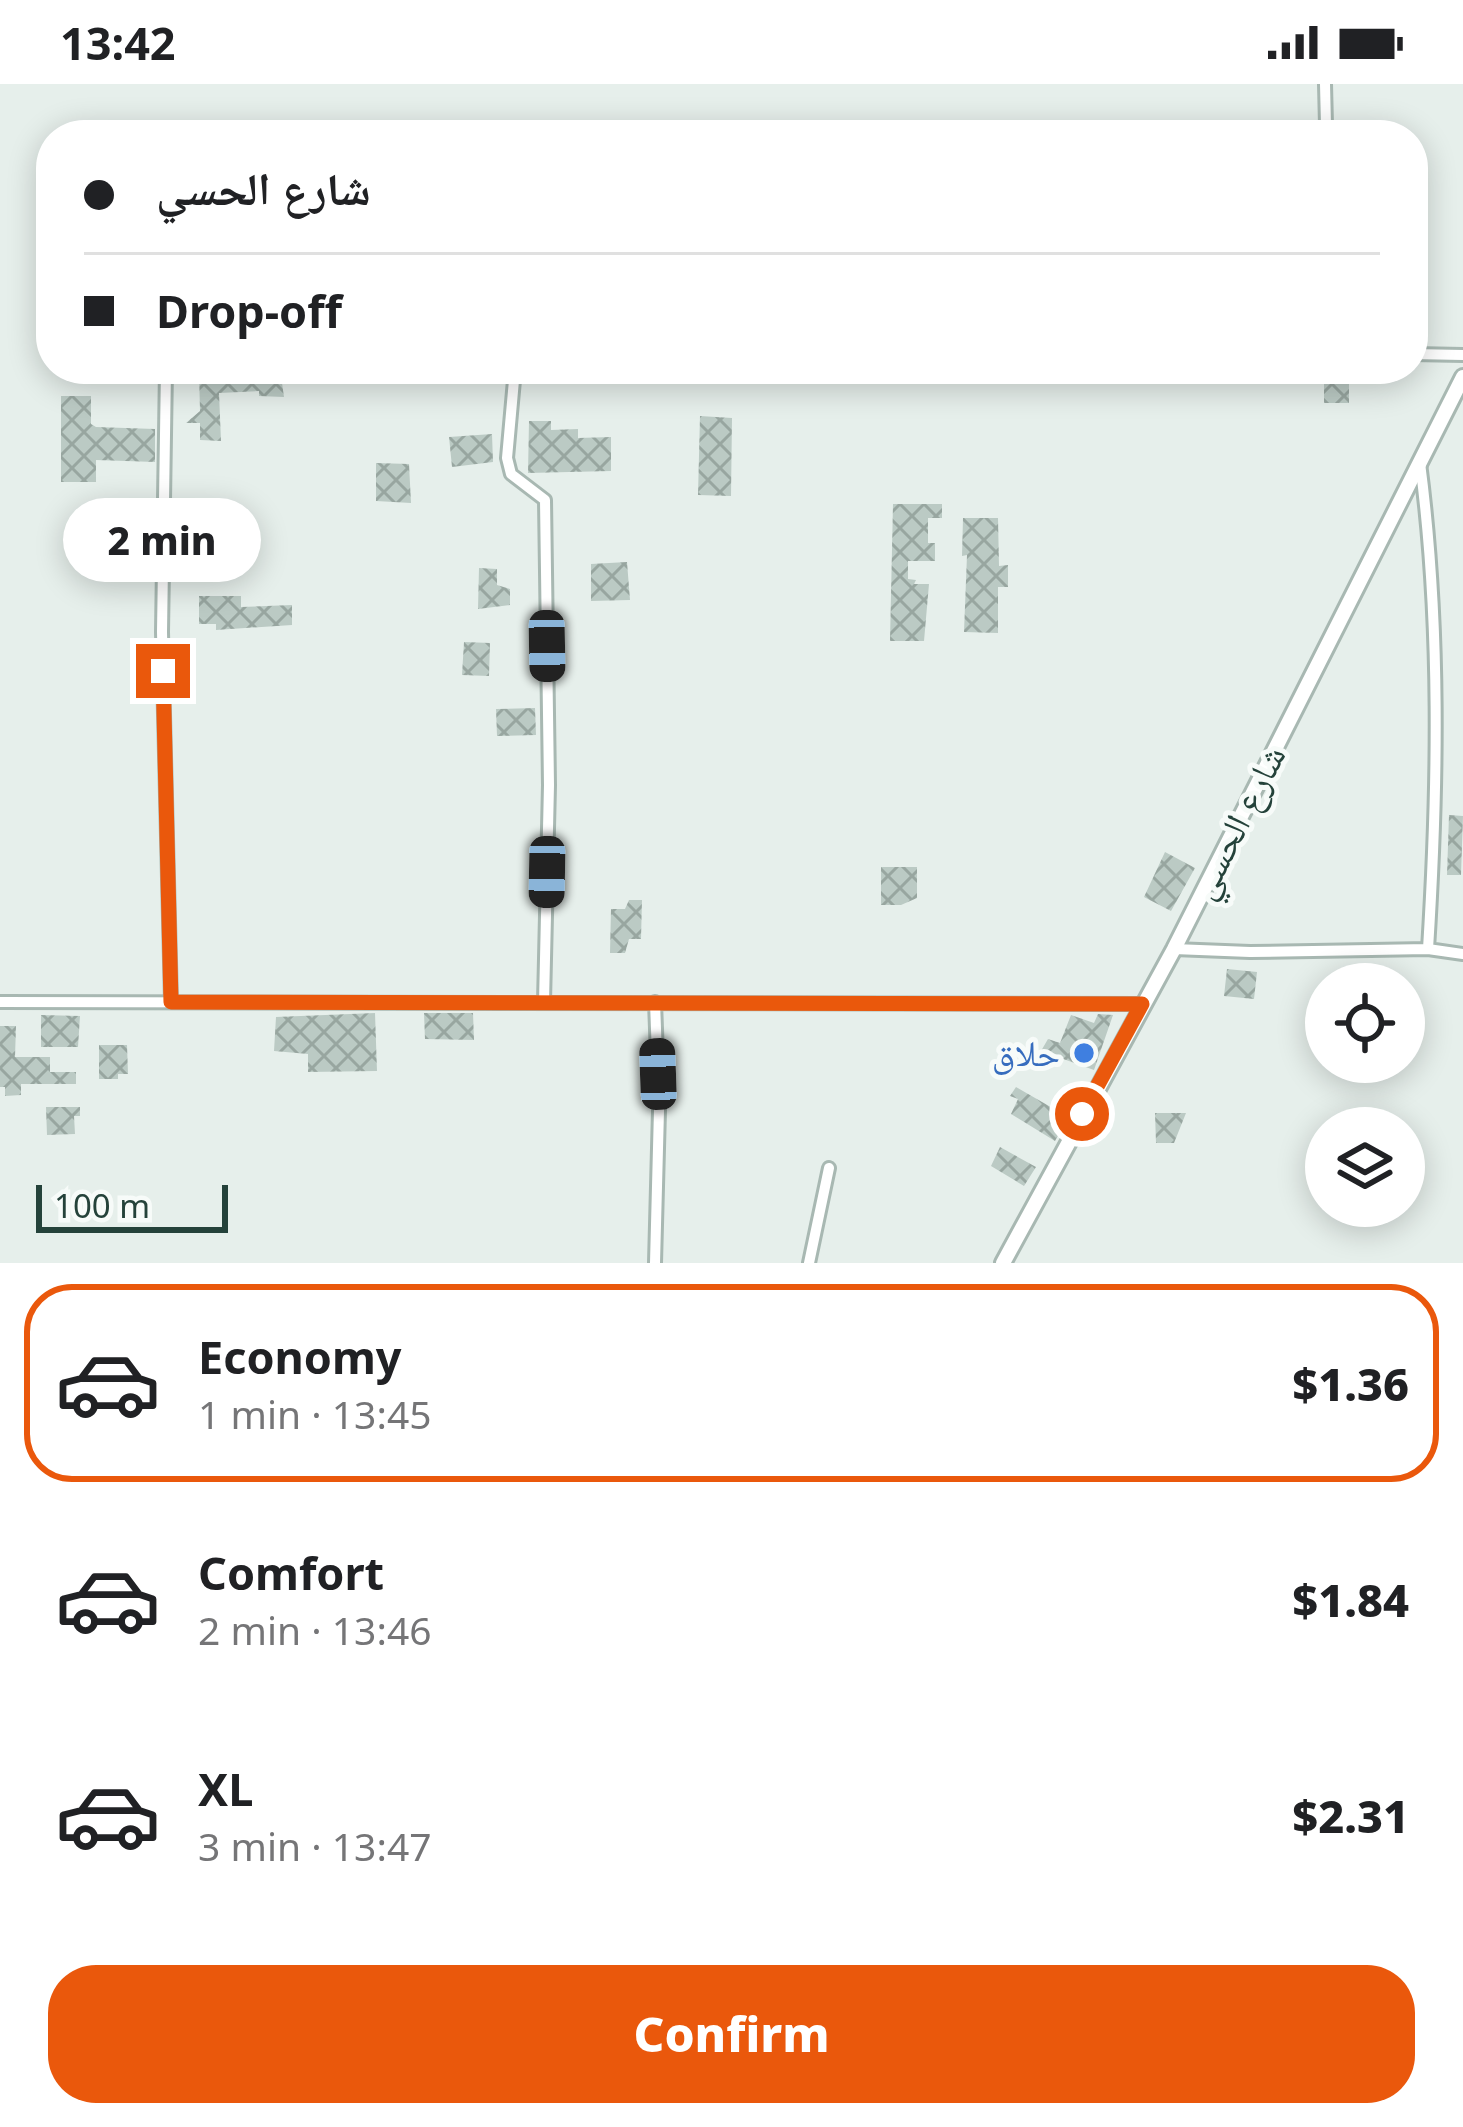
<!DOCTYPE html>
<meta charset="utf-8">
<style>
body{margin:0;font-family:"Noto Sans","Noto Naskh Arabic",sans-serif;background:#f6f6f6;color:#202124;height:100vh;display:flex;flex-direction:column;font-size:45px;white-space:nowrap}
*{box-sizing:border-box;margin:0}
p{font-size:39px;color:#757577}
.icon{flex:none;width:66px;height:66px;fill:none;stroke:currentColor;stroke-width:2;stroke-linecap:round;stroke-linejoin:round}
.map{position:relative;height:1179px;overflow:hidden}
.drawer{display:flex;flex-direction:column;background:#fff;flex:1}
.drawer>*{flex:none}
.banner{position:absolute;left:36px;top:36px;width:1392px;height:264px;border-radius:48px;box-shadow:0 6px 30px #0003;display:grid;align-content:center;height:264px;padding:0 48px;background:#fff}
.tools{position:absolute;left:1305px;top:879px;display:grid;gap:24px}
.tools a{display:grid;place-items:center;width:120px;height:120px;border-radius:50%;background:#fff;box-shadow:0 6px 30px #0003;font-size:60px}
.scale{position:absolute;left:36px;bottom:30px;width:192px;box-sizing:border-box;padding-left:12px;border:6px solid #24423a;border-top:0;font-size:33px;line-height:42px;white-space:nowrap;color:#24423a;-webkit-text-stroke:9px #f7fbf9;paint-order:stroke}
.end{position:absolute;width:54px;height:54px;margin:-27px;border:15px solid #ea580c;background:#fff;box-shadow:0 0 0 6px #fff}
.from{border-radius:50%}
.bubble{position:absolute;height:84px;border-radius:42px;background:#fff;box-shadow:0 6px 30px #0003;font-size:39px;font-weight:800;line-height:84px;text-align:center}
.car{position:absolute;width:36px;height:72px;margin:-36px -18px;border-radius:15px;box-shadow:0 0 9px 3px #0007;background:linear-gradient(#222 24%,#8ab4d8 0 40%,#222 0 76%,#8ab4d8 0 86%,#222 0)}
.banner b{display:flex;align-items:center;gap:42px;height:114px;font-size:45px}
.banner b+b{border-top:3px solid #e0e0e0}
.banner i{width:30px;height:30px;background:#202124}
ul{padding:21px 0 0;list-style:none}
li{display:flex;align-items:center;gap:36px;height:198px;margin:0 24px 18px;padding:0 24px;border:6px solid transparent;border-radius:48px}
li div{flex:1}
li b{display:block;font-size:45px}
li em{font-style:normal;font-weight:800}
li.on{border-color:#ea580c}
li>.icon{width:108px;height:108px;stroke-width:1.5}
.cta{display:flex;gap:24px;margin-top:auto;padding:24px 48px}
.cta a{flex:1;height:138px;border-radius:48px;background:#ea580c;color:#fff;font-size:48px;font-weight:800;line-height:138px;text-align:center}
.status{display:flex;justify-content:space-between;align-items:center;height:84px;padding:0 60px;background:#fff;direction:ltr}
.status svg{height:33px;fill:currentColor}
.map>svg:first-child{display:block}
</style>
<div class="status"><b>13:42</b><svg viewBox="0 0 49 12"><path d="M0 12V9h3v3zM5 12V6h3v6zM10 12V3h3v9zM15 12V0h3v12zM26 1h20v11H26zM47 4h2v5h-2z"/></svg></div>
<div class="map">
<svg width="1463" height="1179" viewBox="0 0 1463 1179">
<defs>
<pattern id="building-cross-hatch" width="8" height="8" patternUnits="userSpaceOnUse" patternTransform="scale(3)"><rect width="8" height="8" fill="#bbcac4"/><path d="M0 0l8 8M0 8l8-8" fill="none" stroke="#98a6a0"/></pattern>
</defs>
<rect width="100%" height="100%" fill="#e6efeb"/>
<path fill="url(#building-cross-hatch)" d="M280,285l4,28 -25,-1v-5l-40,2 2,48 -21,-1v-17h-14l14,-12 -1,-38z
M608,285h82v15l-82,-1z
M1324,285l25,2v32h-25z
M61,312h30v28l5,3 59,2v33l-59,-2v22h-35z
M700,332l32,2 -1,78 -33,-1z
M529,337h22v9l27,-1v9l33,-1v34l-83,2z
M492,350l1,28 -41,5 -3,-30z
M376,379l33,1 2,39 -35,-2z
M893,420h49v14h-14v25h7v18h-27v18l8,1 -2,4h15l-5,57h-34z
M963,434h35l1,48 9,-1v22h-10v46l-34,-1 3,-77 -5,1z
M627,478l3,38 -39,1v-37z
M479,484l18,1v16l13,4v16l-32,4z
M199,512h42v11l51,-2v20l-76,5v-6h-17z
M464,558l26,1 -1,33 -27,-1z
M535,624l1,27 -39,1 -1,-27z
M1449,731l14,1 -2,59h-14z
M1165,768l30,16 -24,43 -27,-14z
M881,783h36v31l-16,7h-20z
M629,816h13l-1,39h-12l-4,14h-15l1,-44h14z
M1227,885l30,3 -3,27 -30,-3z
M375,929l2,58 -69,1v-18l-34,-3 2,-34z
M424,929h49l1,27 -49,-1z
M1098,930l15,1 -19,55 -53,-19 7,-12 12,4 11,-28 23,8z
M41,931l39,1 -2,31h-37z
M0,942h16l-1,31h35v15h26v12h-55v11l-16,1v-9h-5z
M99,961h28l1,29h-10v5h-19z
M1016,1003l52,30 -13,24 -44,-27 7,-15 -8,-3z
M46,1023h34v9h-6l1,18 -28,1z
M1155,1029h31l-12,30h-18z
M1000,1063l36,20 -12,19 -33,-20z"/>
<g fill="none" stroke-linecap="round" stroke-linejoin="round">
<defs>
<path id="minor" d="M1322,51l4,-10 -1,-41
M1413,270l50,1
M166,285l-4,263 9,370
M515,285l-8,89 4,16 34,26 4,285 -5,217
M1174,865l76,3 178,-3c10,-160 13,-326 -8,-486
M1428,865l35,5
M0,918l1142,2
M655,1179l4,-153 -4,-108
M809,1179l20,-95"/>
<path id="tertiary" d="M1003,1179l171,-314 289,-572"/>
</defs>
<use href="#minor" stroke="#a8b8b2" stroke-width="16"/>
<use href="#tertiary" stroke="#a8b8b2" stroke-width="20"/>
<use href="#minor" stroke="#fff" stroke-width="10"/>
<use href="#tertiary" stroke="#fff" stroke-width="14"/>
</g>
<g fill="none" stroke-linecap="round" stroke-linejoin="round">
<path stroke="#ea580c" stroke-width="15" d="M163,587l8,331 971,2 -60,110"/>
</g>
<circle fill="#3f7fe0" stroke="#f7fbf9" stroke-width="4.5" cx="1084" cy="969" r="12"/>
<g text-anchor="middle" stroke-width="10" stroke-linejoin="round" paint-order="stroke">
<g font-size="36" fill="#24423a" stroke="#f7fbf9">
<text transform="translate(1237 738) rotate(-63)" y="13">شارع الحسي</text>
</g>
<g font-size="36" fill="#366cbe" stroke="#f7fbf9" text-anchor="end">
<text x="1060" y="982">حلاق</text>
</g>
</g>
</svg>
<div class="tools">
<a><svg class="icon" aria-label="locate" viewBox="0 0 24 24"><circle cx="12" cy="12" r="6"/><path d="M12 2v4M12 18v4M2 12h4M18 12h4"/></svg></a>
<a><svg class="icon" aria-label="layers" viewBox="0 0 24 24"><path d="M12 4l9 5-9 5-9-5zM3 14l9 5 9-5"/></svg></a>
</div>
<div class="scale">100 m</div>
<i class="end from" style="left:1082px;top:1030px"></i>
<i class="end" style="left:163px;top:587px"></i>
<div class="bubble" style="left:63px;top:414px;width:198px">2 min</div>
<i class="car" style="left:547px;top:562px;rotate:179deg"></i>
<i class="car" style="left:547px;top:788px;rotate:181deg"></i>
<i class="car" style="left:658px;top:990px;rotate:358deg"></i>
<div class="banner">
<b><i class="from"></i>شارع الحسي</b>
<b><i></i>Drop-off</b>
</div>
</div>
<section class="drawer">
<ul>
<li class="on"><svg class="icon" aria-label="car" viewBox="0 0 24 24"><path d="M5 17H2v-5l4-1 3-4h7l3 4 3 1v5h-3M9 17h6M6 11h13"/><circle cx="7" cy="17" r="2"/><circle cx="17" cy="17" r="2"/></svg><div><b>Economy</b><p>1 min · 13:45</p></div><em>$1.36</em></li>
<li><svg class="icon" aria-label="car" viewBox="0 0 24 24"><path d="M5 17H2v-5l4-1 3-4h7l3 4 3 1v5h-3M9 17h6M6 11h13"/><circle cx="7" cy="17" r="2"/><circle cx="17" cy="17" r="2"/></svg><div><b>Comfort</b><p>2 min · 13:46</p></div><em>$1.84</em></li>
<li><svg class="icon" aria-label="car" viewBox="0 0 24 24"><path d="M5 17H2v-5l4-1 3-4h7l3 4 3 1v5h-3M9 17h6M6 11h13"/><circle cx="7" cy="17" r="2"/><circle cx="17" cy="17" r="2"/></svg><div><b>XL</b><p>3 min · 13:47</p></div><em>$2.31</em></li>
</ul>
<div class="cta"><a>Confirm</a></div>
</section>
